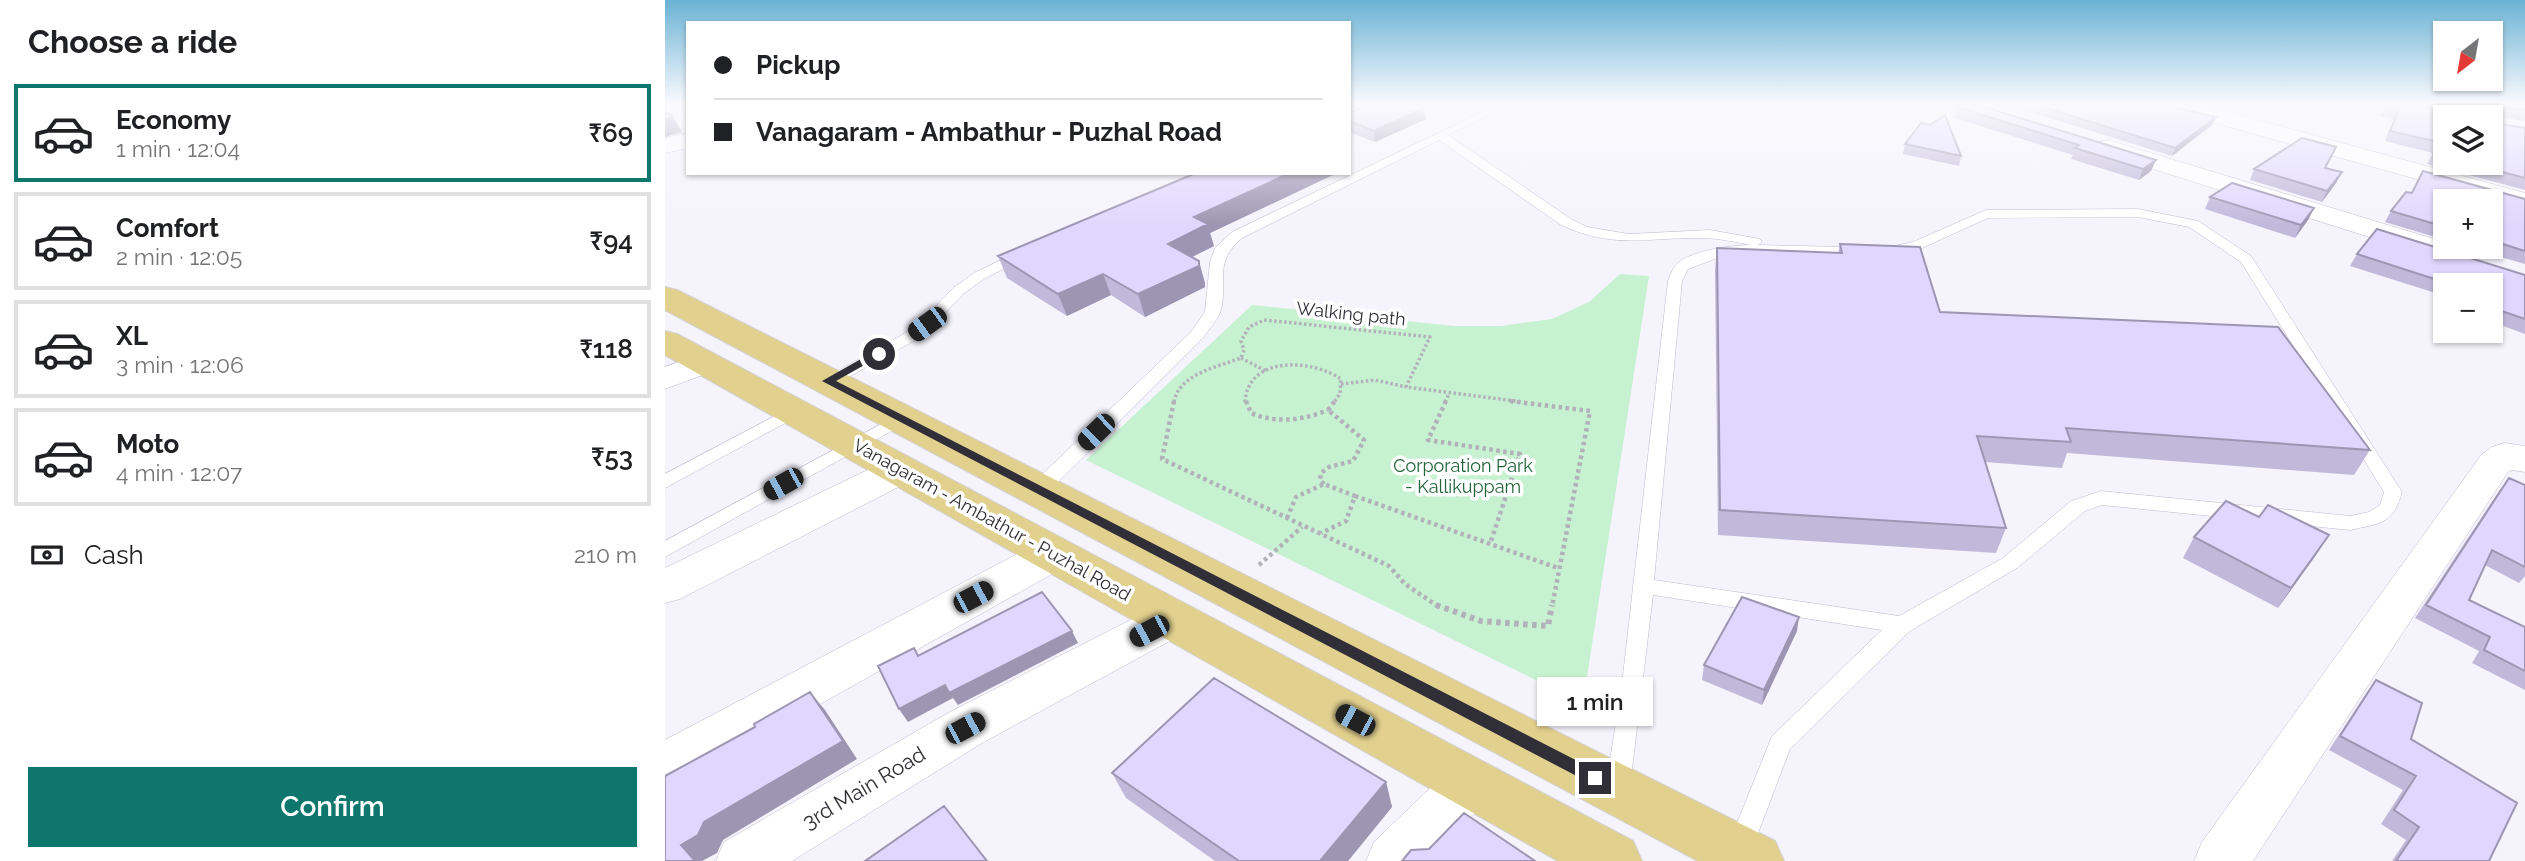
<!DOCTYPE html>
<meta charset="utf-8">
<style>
body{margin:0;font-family:Raleway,sans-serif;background:#f2f2f2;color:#202124;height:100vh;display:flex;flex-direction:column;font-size:26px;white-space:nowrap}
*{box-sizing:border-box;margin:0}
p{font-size:23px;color:#757577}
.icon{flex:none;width:38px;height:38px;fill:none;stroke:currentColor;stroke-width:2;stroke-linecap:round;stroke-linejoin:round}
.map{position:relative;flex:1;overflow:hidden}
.drawer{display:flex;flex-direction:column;background:#fff;width:665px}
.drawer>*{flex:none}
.banner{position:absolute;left:21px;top:21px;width:665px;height:154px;border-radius:0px;box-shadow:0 2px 5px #0004;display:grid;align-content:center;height:154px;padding:0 28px;background:#fff}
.needle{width:46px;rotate:211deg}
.fabs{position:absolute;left:1768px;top:21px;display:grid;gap:14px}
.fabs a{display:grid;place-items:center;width:70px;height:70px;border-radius:0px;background:#fff;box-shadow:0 2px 5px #0004;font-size:35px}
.end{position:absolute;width:32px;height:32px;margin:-16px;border:9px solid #302e37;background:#fff;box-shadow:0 0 0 4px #fff}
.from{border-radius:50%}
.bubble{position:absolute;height:49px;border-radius:0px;background:#fff;box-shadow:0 2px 5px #0004;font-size:23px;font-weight:600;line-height:49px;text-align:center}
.car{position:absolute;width:21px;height:42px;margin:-21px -10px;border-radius:9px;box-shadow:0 0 5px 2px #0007;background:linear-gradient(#222 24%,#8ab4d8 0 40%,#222 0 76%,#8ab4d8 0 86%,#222 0)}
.banner b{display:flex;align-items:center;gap:24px;height:66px;font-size:26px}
.banner b+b{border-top:2px solid #e0e0e0}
.banner i{width:18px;height:18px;background:#202124}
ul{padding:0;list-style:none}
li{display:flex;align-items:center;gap:21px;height:98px;margin:0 14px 10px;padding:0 14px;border:4px solid #e0e0e0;border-radius:0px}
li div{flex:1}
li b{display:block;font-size:26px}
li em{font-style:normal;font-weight:600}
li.on{border-color:#0f766e}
li>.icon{width:63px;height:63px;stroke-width:1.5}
h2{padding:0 28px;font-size:32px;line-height:84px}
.pay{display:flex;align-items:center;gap:18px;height:77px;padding:0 28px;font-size:26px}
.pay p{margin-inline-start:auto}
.action{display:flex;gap:14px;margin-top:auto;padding:14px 28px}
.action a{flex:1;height:80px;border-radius:0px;background:#0f766e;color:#fff;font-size:28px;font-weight:600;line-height:80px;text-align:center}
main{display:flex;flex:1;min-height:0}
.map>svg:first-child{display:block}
</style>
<main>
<section class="drawer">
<h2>Choose a ride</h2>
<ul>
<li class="on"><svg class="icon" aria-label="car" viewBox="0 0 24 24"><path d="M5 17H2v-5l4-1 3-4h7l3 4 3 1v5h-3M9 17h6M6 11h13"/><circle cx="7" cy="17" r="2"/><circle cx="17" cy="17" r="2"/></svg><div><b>Economy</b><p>1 min · 12:04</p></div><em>₹69</em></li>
<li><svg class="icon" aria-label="car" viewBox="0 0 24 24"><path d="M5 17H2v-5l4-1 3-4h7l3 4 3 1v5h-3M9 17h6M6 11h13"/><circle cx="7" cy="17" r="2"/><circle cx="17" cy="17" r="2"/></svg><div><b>Comfort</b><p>2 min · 12:05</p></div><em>₹94</em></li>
<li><svg class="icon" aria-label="car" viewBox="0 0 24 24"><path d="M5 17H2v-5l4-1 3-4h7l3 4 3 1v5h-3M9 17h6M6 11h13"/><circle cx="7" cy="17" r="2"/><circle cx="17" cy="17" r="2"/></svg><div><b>XL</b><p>3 min · 12:06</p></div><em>₹118</em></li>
<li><svg class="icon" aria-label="car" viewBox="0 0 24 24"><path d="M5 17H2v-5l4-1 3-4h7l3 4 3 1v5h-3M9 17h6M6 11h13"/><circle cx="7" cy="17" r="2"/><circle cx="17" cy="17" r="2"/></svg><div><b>Moto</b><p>4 min · 12:07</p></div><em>₹53</em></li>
</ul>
<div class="pay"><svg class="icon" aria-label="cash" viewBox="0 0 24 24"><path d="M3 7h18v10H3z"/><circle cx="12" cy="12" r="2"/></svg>Cash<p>210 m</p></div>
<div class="action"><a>Confirm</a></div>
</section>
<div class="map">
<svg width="1860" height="861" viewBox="0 0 1860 861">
<rect width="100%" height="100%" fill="#f5f3fc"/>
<path fill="#c7f2d1" d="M955,274l29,2 -66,427 -497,-243 166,-155 202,21h47l51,-7 37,-17z"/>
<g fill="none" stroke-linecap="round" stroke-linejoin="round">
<defs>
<path id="lane" d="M834,104h14l-65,31 123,84 16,8 42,7 81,-4 50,9 2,3 -4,3 127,3 28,-6 73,-32 152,-1 60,12 53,35 151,236c-9,33 -22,31 -52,38l-248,-25 -17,6 -68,57 -107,63 -120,118 -41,108 -9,3 -9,-3 -4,-9 45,-112 110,-106 -229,-35 -23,191 -3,8 -9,3 -9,-3 -3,-8 16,-102 46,-403c2,-5 4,-11 7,-15 11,-15 58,-21 76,-21 -16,-3 -33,-7 -49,-7 -56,-1 -86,12 -141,-13l-122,-85 -197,98c-29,25 -14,41 -21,72 -3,10 -13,20 -18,28l-158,157h-14l-2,-5 2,-5 160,-153 14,-20 5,-50 5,-14 17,-16zM1473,217l51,10 52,35 143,230 -4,13 -11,7 -19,4 -249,-25 -30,10 -68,57 -104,58 -245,-36 28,-299 6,-12 43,-16 154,3 37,-8 66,-30z
M357,250l7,4 -2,3 -43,22 -21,15 -31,33 -18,14 -80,44 -6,1 -8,-5 82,-46 20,-14 31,-33 21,-15z
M129,406l6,1 3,4 -3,4 -135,73v-14z
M235,414l9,5 -3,4 -241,134v-16z"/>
<path id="street" d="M1496,104h38l326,89v16l-361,-100z
M23,133v15l-23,5v-15z
M1443,140l326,99 4,6 -4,6 -10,3 -10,-3 -315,-99 -3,-5 3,-5z
M39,353l12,3 5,7 -5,7 -51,19v-22z
M1840,443l20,3v26l-13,-2 -4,2 -255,389h-59l8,-19 280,-388 10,-7z
M235,457l14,4 5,9 -5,9 -234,120 -15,4v-35l221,-107z
M388,539l15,4 6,11 -6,11 -385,216 -18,7v-48l373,-197z
M507,602l16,5 6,12 -6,12 -206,112 -190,118h-76l8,-19 224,-129 208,-106z
M805,760l18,7 8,16 -8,16 -58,62h-64l8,-19 78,-75z"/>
<path id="primary" d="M0,287l12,3 1098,551 9,20h-86l-1033,-551z
M0,331l12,3 956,507 9,20h-84l-893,-506z"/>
</defs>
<use href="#lane" stroke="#beb9cf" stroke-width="1"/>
<use href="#street" stroke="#beb9cf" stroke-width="1"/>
<use href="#primary" stroke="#d1d1d3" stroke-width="2"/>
<path stroke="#b2b0b9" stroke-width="3.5" stroke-dasharray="2.5 2.5" stroke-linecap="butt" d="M576,358l25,13
M676,384l34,-4 31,7
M509,402c5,-28 43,-35 67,-44l3,-8 -3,-9 8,-14 15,-7 166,17 -24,50 117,15
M580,402c3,-47 67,-43 96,-23l-1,15 -6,8
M780,402l4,-8"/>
<path stroke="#b2b0b9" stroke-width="4.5" stroke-dasharray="3.5 3.5" stroke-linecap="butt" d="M509,401l-12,58 227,107 16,18 34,23
M581,401l5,12c25,11 53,7 77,-3
M781,401l-18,39 92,14 -30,90
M845,401l80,10 -38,196
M663,410l7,-9
M659,484l-4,-4 1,-7 8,-6 24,-6 11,-21 -36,-30
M690,496l203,72
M622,518l9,-21 28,-13 31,12 -9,25 -25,12
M594,565l43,-38"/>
<path stroke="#b2b0b9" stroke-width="6" stroke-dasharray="4.5 4.5" stroke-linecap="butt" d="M771,605l45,16 67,5 4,-21"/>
<use href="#lane" fill="#fff" fill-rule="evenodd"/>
<use href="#street" fill="#fff" fill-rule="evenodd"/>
<use href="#primary" fill="#e2d08f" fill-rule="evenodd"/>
</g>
<path fill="#c1b9da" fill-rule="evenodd" d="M1340,104h162l5,3 44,10 -4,8 -40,31z
M1720,104l65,9 20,-3 -22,-6h77v17l-32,-5 1,7 31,5v62l-98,-26 6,-11 -48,-12 9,-22 -14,-3zM1780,117l45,46h-45z
M1292,107l199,53 -5,11 -12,9 -68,-21 2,-4 -118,-37z
M684,113l77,6 -51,23 -26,-10z
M1240,144l56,12 -2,10 -56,-12z
M1660,168l17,4 -6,11 -14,19 -72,-22 4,-11z
M531,173h141l-127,60 4,13 -22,11 13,26v4l-60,30 -34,-22 -44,21 -60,-38 -9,-22z
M1746,193l114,6v65l-59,-17h24v-46h-45v39l-60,-18 6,-11z
M1545,197l104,11 -6,12 -13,18 -90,-29z
M1175,244l100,68 430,138 -16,25 -287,-22 -5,15 -77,-6 21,66 -10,25 -278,-18 -3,-265 2,-22 121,5z
M1692,254l168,21v59l-35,-13v-36h-45v20l-4,-2 4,-7 -95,-30z
M1844,478l16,7v91l-6,7 -34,-18 -16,35 56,27v63l-53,-27 7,-12 -64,-33 84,-127z
M1529,537l122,18 -38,53 -95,-50z
M1132,631l-35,74 -60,-25 2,-15z
M1711,680l35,59 78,122h-97l14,-21 -25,-16 22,-34 -74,-40 36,-55z
M447,773l274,9 6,25 -44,54h-133l-89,-63z"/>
<path fill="#9d96b2" d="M759,108l2,11 -51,23 -1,-11z
M8,117l9,15 -17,5v-18z
M1551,117l-4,8 -40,31 3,-8z
M1491,160l-5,11 -12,9 4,-11z
M1677,172l-6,11 -14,19 5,-11z
M625,173h47l-127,60 4,13 -40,20 -6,-22 26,-27z
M1649,208l-6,12 -13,18 6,-13z
M534,261l6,22v4l-60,30 -7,-23z
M438,274l8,21 -44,21 -9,-22z
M1664,535l-13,20 -38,53 13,-20z
M1134,617l-2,14 -35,74 2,-15z
M407,631l6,12 -120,62 -5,-7 -45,24 -9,-13 46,-24z
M145,692l15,18 32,49 -134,81 -6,13 -15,8h-7l-14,-16 23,-23z
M721,782l6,25 -44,54h-28z"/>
<path fill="#e0d7fe" stroke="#9d96b2" stroke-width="2" d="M705,104h43l11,4 -50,23 -25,-10v-8z
M1297,104h13l181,56 -13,9 -68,-21 4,-3 -122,-38z
M1368,104h134l5,3 44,10 -41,31z
M1720,104h28l37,9 3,-3h26l2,-3 -2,-3h46v6l-33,-5 2,18 31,5v50l-56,-15h21v-46h-45v39l-12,-3 5,-11 -48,-11 9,-22 -14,-3z
M0,111l8,6 -8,2z
M1280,115l16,41 -56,-12 16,-21 9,2z
M1637,138l34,9 -11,21 17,4 -15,19 -73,-22z
M1758,171l102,28v52l-35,-11v-39h-45v26l-54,-16 15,-19 6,1z
M531,173h94l-96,44 14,7 -40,20 31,17v5l-61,28 -35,-20 -45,20 -60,-38z
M1567,183l82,25 -13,17 -91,-28z
M1712,229l148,46v44l-35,-12v-22h-37l-96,-31z
M1175,244l80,3 20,65 338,15 92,123 -304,-22 5,14 -94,-6 29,92 -286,-18 -3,-262 125,5z
M1844,478l16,7v82l-33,-17 -23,50 56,27v44l-41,-21 6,-13 -64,-32z
M1561,501l33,16 9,-12 61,30 -38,53 -97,-51z
M377,592l30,39 -123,62 -4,-8 -46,24 -21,-43 36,-18 4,8z
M1077,597l57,20 -35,73 -60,-25z
M549,678l172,104 -66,79h-81l-127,-88z
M1711,680l46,23 -11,36 106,64 -28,58h-93l23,-34 -25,-17 22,-34 -76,-40z
M145,692l33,49 -139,81 -6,13 -17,10 14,16h-30v-85l90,-49 -1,-3z
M279,806l43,55h-122z
M799,813l71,48h-133l9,-11 18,-1z"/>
<linearGradient id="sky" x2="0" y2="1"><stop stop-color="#6ab2d4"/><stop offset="0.46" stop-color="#fafafe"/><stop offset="1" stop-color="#fafafe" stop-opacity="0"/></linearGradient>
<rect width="1860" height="225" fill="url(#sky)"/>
<path fill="#302e37" d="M210,351l9,3 -48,27 765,392 2,5 -2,5h-11l-768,-402z"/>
<g text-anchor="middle" stroke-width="7" stroke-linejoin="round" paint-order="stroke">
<g font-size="18" fill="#302e37" stroke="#fff">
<text transform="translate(686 314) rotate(6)" y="6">Walking path</text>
<text transform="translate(327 520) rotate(29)" y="6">Vanagaram - Ambathur - Puzhal Road</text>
</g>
<g font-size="18" fill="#22643a" stroke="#fff">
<text x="798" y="472">Corporation Park<tspan x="798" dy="21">- Kallikuppam</tspan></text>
</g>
<g font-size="21" fill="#302e37" stroke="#fff">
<text transform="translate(199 788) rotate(-31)" y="7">3rd Main Road</text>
</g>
</g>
</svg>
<div class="fabs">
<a><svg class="needle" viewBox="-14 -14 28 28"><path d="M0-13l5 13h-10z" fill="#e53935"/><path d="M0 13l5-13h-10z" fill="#757577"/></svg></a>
<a><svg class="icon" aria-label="layers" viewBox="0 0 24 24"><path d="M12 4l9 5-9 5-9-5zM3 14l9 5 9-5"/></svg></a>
<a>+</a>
<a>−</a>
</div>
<i class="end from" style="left:214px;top:354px"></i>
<i class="end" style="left:930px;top:778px"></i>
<div class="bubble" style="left:872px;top:677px;width:116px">1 min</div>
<i class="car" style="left:262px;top:324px;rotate:234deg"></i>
<i class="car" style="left:431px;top:432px;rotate:226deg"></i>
<i class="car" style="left:118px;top:484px;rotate:241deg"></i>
<i class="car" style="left:308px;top:597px;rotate:62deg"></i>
<i class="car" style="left:484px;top:631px;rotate:242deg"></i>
<i class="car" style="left:690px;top:720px;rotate:298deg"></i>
<i class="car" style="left:300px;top:728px;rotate:62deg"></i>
<div class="banner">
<b><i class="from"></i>Pickup</b>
<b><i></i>Vanagaram - Ambathur - Puzhal Road</b>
</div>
</div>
</main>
